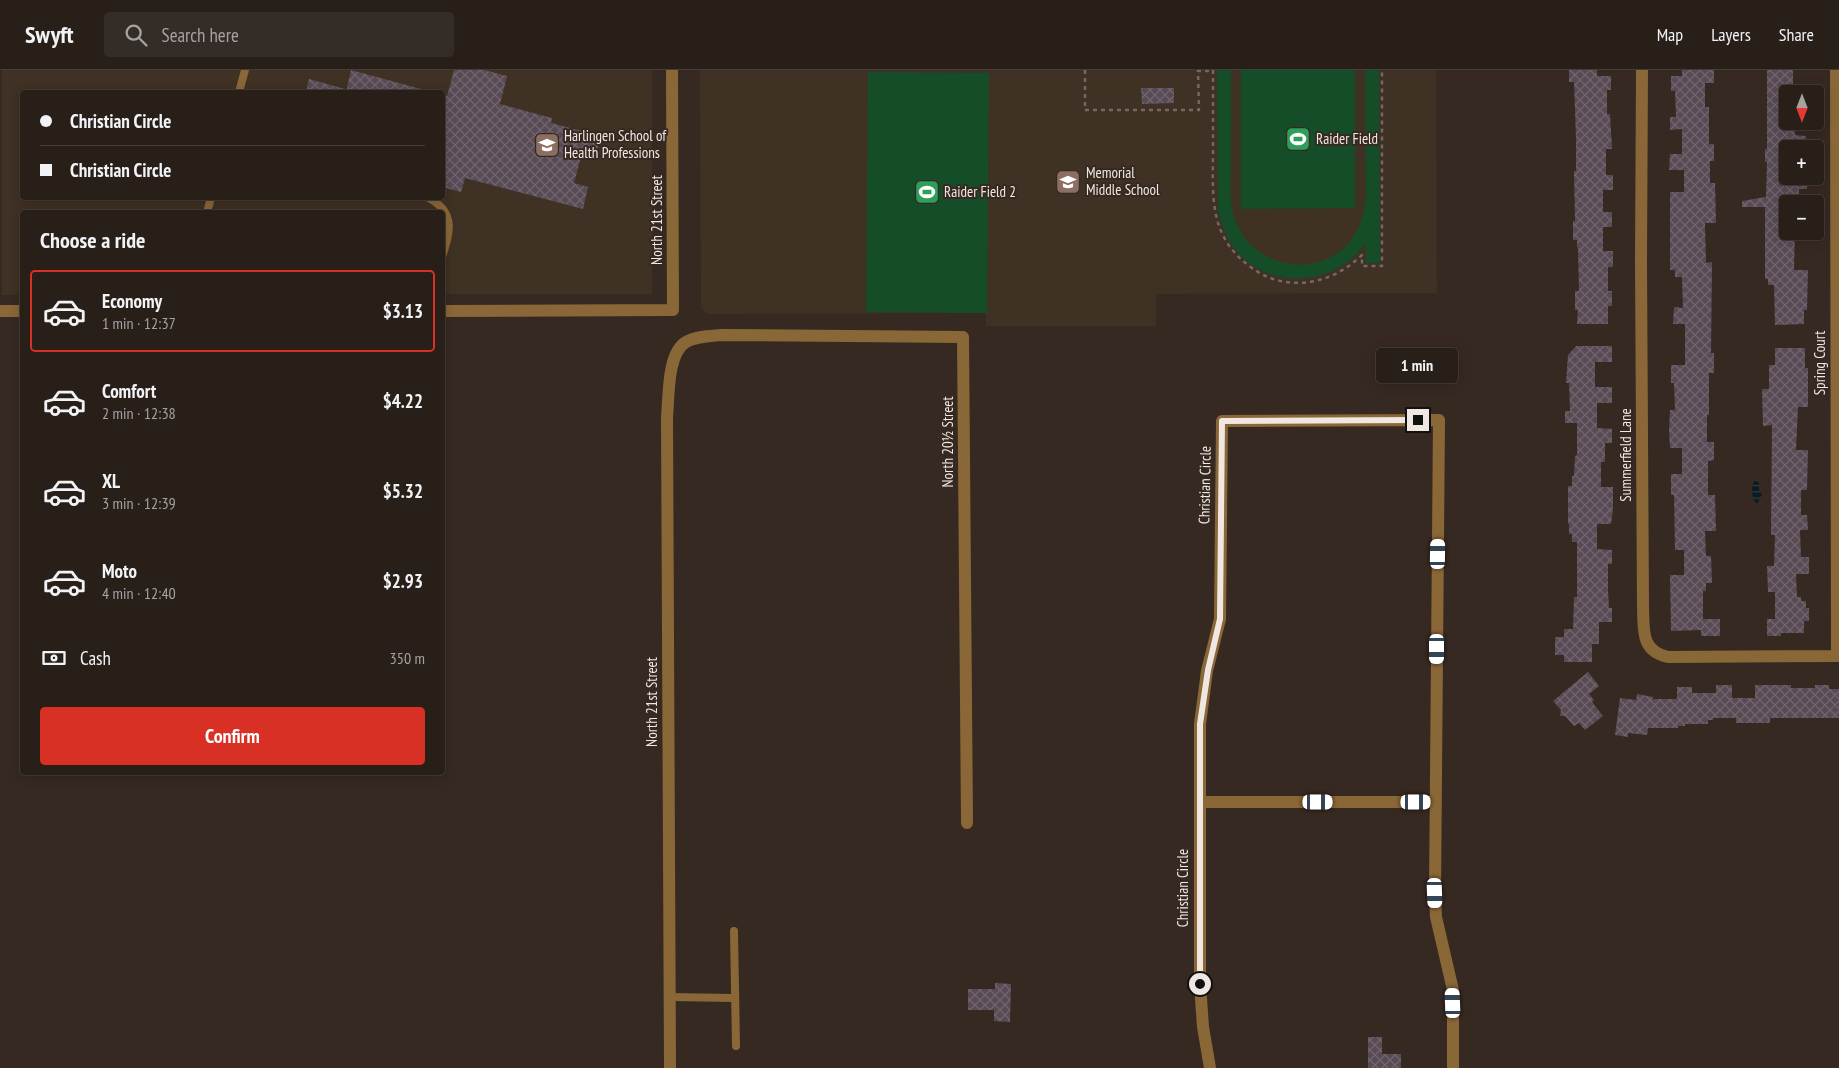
<!DOCTYPE html>
<meta charset="utf-8">
<style>
body{margin:0;font-family:"PT Sans Narrow",sans-serif;background:#342c26;color:#f1f3f6;height:100vh;display:flex;flex-direction:column;font-size:19px;white-space:nowrap}
*{box-sizing:border-box;margin:0}
p{font-size:16px;color:#a5a2a2}
.icon{flex:none;width:28px;height:28px;fill:none;stroke:currentColor;stroke-width:2;stroke-linecap:round;stroke-linejoin:round}
.map{position:relative;flex:1;overflow:hidden}
.sheet{position:absolute;left:20px;top:140px;width:425px;height:565px;display:flex;flex-direction:column;background:#281f19;border-radius:5px;box-shadow:0 2px 12px #0003,0 0 0 1px #443d38}
.sheet>*{flex:none}
.banner{position:absolute;left:20px;top:20px;width:425px;height:110px;border-radius:5px;box-shadow:0 2px 12px #0003,0 0 0 1px #443d38;display:grid;align-content:center;height:110px;padding:0 20px;background:#281f19}
.needle{width:32px;rotate:180deg}
.buttons{position:absolute;left:1779px;top:15px;display:grid;gap:10px}
.buttons a{display:grid;place-items:center;width:45px;height:45px;border-radius:5px;background:#281f19;box-shadow:0 2px 12px #0003,0 0 0 1px #443d38;font-size:25px}
.end{position:absolute;width:22px;height:22px;margin:-11px;border:6px solid #f0e7e2;background:#111;box-shadow:0 0 0 2px #111}
.from{border-radius:50%}
.bubble{position:absolute;height:35px;border-radius:5px;background:#281f19;box-shadow:0 2px 12px #0003,0 0 0 1px #443d38;font-size:16px;font-weight:700;line-height:35px;text-align:center}
.car{position:absolute;width:15px;height:30px;margin:-15px -8px;border-radius:6px;box-shadow:0 0 4px 1px #0007;background:linear-gradient(#fff 24%,#345 0 40%,#fff 0 76%,#345 0 86%,#fff 0)}
.banner b{display:flex;align-items:center;gap:18px;height:48px;font-size:19px}
.banner b+b{border-top:1px solid #443d38}
.banner i{width:12px;height:12px;background:#f1f3f6}
ul{padding:0;list-style:none}
li{display:flex;align-items:center;gap:15px;height:82px;margin:0 10px 8px;padding:0 10px;border:2px solid transparent;border-radius:5px}
li div{flex:1}
li b{display:block;font-size:19px}
li em{font-style:normal;font-weight:700}
li.on{border-color:#d93025}
li>.icon{width:45px;height:45px;stroke-width:1.5}
h2{padding:0 20px;font-size:22px;line-height:60px}
.pay{display:flex;align-items:center;gap:12px;height:55px;padding:0 20px;font-size:19px}
.pay p{margin-inline-start:auto}
.cta{display:flex;gap:10px;margin-top:auto;padding:10px 20px}
.cta a{flex:1;height:58px;border-radius:5px;background:#d93025;color:#fff;font-size:20px;font-weight:700;line-height:58px;text-align:center}
header{display:flex;align-items:center;gap:30px;box-sizing:border-box;height:70px;padding:0 25px;background:#281f19;border-bottom:1px solid #443d38}
header strong{font-size:24px}
nav{display:flex;gap:28px;margin-inline-start:auto;font-size:18px}
.search{width:350px;height:45px;background:#342c26;display:flex;align-items:center;gap:12px;box-sizing:border-box;padding:0 18px;border-radius:5px;color:#a5a2a2;font-size:19px}
.map>svg:first-child{display:block}
</style>
<header>
<strong>Swyft</strong>
<div class="search"><svg class="icon" aria-label="search" viewBox="0 0 24 24"><circle cx="10" cy="10" r="6"/><path d="M15 15l6 6"/></svg>Search here</div>
<nav><a>Map</a><a>Layers</a><a>Share</a></nav>
</header>
<div class="map">
<svg width="1839" height="998" viewBox="0 0 1839 998">
<defs>
<pattern id="water-rules" width="6" height="5" patternUnits="userSpaceOnUse" patternTransform="scale(1.25)"><rect width="6" height="5" fill="#0c1b20"/><path d="M0 2.5h6" fill="none" stroke="#303c40"/></pattern>
<pattern id="building-cross-hatch" width="8" height="8" patternUnits="userSpaceOnUse" patternTransform="scale(1.25)"><rect width="8" height="8" fill="#584b55"/><path d="M0 0l8 8M0 8l8-8" fill="none" stroke="#70656d"/></pattern>
</defs>
<rect width="100%" height="100%" fill="#362921"/>
<path fill="#3f3123" fill-rule="evenodd" d="M2,0h650v224h-209l-1,-82h-420v83h-20zM22,22h420v106h-420z
M700,0h736l1,223 -281,1v32h-170v-13l-278,1 -7,-6z"/>
<path fill="#164d29" d="M1217,0h14c0,29 0,58 0,88 0,22 -3,47 6,67 19,41 73,53 107,23 14,-13 20,-32 22,-51l-1,-127h14l1,193h-14v-20c-28,41 -89,48 -125,13 -12,-12 -18,-27 -23,-44z
M1241,0h114v138l-114,1z
M868,2l121,1 -2,240 -121,-1z"/>
<path fill="url(#water-rules)" d="M1754,411l5,1v8l3,4 -5,10c-6,-5 -6,-16 -3,-23z"/>
<path fill="url(#building-cross-hatch)" d="M351,0l70,19 -1,3h-74z
M454,0h30l23,6 -7,28 52,14 -1,5 50,13 -6,21 -13,-4 -8,30 14,4 -5,22 -118,-31 -4,14 -19,-5v-93l5,2z
M1569,0h28v6h14v14h-4v24h3l2,35h-6v26h7v15h-10v22h9v15h-9v24h10v16h-5v24h4v15h-4v18h-31l1,-14h-3v-19h4l-1,-44h-1v-7h-4v-19h2l-1,-50h2v-31l-2,-58h-5z
M1682,0h32v13h-9v24h4v37h5v17h-4v22h5l1,40h-11l1,40 6,-1 -1,91h3v20h-5v42h-2v27h7v18l-6,1v34h7l1,36h-11l1,25h5l1,27h-6v8h-3v28h17v17h-19v-6l-30,1 -1,-56h14v-25h-9l-1,-55h-3v-21h11v-26h-12l-1,-17 1,-21h5l-1,-27h-3v-18h14v-41h-12l1,-17 9,1 -1,-31h-7v-7h-5v-78h14v-22h-15l1,-16h12v-25l-12,1v-13h6l-1,-26h-4v-15h11z
M1767,0h26v22h-5v29h7v14l11,1v13h-18v27h19v13h-8v15h-11v27h7l-1,39h14l-1,40h-3v14l-29,1 -1,-40h-6v-6h-3v-72h-23v-6l24,-4 1,-35h-2v-13h2z
M309,9l36,10v3h-39z
M1141,18h33v15l-32,1z
M1576,276h36v16h-17v25h17v16h-15v25l15,1v14h-7v19h-4v25h12v21l-2,16h-14v25l15,1v14h-4v26l1,18h3v14h-13v22h-7v18h-28v-7h-9v-18h9v-8h9l1,-32h3v-55h-5v-8h-3v-10l-1,-1v-37h4v-10h2l1,-20 2,-1v-32h-12v-12h5l-1,-28h-3l2,-28z
M1775,278h30v20h3v39h-10l-2,43h12l-1,40h-6v25h6l1,15h-8l1,27h8v17h-13l1,23h4v4h5v7h3v13h-5v12h-23v3h-14v-17h8v-27h-7l-1,-26h7l1,-31h-4l1,-110 -9,1 -1,-37h7v-24h6z
M1588,602l11,14 -10,8 5,6 -2,2 11,14 -18,14 -6,-7 -5,3 -9,-10h-5l1,-6 -8,-9z
M1716,615h16v13h23v-13h36v3h24v-3h14v4h10v29h-69v5h-34v-5h-23v2h-5v4h-23v2h-7v2h-30l-1,7 -19,-2v4l-13,-2 5,-37 16,2 1,-6 16,3 -1,2h25v-12h15v6h24z
M995,913l16,1 -1,38 -16,-1v-11h-26v-21h27z
M1368,967h14v17h19v14h-33z"/>
<g fill="none" stroke-linecap="round" stroke-linejoin="round">
<path stroke="#746861" stroke-width="2.5" stroke-dasharray="4 4" stroke-linecap="butt" d="M1085,0v40h114l-1,-39h15
M1213,0c0,27 0,54 0,80 0,45 -5,84 35,115 11,9 24,15 38,17 29,4 55,-7 76,-27v11h20v-196"/>
<path stroke="#8a6737" stroke-width="8" d="M239,22l6,-22
M429,128c27,15 21,34 13,59
M207,142l4,-14
M734,861l2,115
M669,927l65,1"/>
<path stroke="#8a6737" stroke-width="12" d="M1642,0l-1,192 2,344c1,23 -3,45 25,51l171,-1
M1836,0l1,586
M0,241h22
M442,241l231,-1 -1,-240
M1200,732h235
M670,998l-3,-651c2,-20 0,-64 19,-75 10,-6 23,-6 35,-7l242,2 4,486
M1210,998l-7,-41 -3,-43v-260l7,-53 13,-52 2,-198 215,-1h2l-4,473 1,24 17,73v78"/>
</g>
<g fill="none" stroke-linecap="round" stroke-linejoin="round">
<path stroke="#f0e7e2" stroke-width="6" d="M1200,914v-260l8,-54 12,-51 2,-198 196,-1"/>
</g>
<defs>
<symbol id="stadium-square" viewBox="-11 -11 22 22"><rect x="-9" y="-9" width="18" height="18" rx="4" fill="#2e9e5b" stroke="#362921"/><path d="M0-5a6.5 5 0 1 0 0 10a6.5 5 0 1 0 0-10ZM-3.5-1.8h7v3.6h-7Z" fill="#fff"/></symbol>
<symbol id="school-square" viewBox="-11 -11 22 22"><rect x="-9" y="-9" width="18" height="18" rx="4" fill="#8d6e63" stroke="#362921"/><path d="M0-5L7-2L0 1L-7-2ZM-4 1L0 2.5L4 1V4Q0 6-4 4Z" fill="#fff"/></symbol>
</defs>
<g fill-rule="evenodd">
<use href="#stadium-square" x="1284" y="55" width="28" height="28"/>
<use href="#school-square" x="533" y="61" width="28" height="28"/>
<use href="#school-square" x="1054" y="98" width="28" height="28"/>
<use href="#stadium-square" x="913" y="108" width="28" height="28"/>
</g>
<g text-anchor="middle" stroke-width="4" stroke-linejoin="round" paint-order="stroke">
<g font-size="15" fill="#f0e7e2" stroke="#362921" text-anchor="start">
<text x="564" y="71">Harlingen School of<tspan x="564" dy="17">Health Professions</tspan></text>
<text x="1316" y="74">Raider Field</text>
<text x="1086" y="108">Memorial<tspan x="1086" dy="17">Middle School</tspan></text>
<text x="944" y="127">Raider Field 2</text>
</g>
<g font-size="15" fill="#f0e7e2" stroke="#362921">
<text transform="translate(657 150) rotate(-90)" y="5">North 21st Street</text>
<text transform="translate(1820 293) rotate(-90)" y="5">Spring Court</text>
<text transform="translate(948 372) rotate(-90)" y="5">North 20½ Street</text>
<text transform="translate(1626 385) rotate(-90)" y="5">Summerfield Lane</text>
<text transform="translate(1205 415) rotate(-89)" y="5">Christian Circle</text>
<text transform="translate(652 632) rotate(-90)" y="5">North 21st Street</text>
<text transform="translate(1183 818) rotate(-90)" y="5">Christian Circle</text>
</g>
</g>
</svg>
<div class="buttons">
<a><svg class="needle" viewBox="-14 -14 28 28"><path d="M0-13l5 13h-10z" fill="#e53935"/><path d="M0 13l5-13h-10z" fill="#a5a2a2"/></svg></a>
<a>+</a>
<a>−</a>
</div>
<i class="end from" style="left:1200px;top:914px"></i>
<i class="end" style="left:1418px;top:350px"></i>
<div class="bubble" style="left:1376px;top:278px;width:82px">1 min</div>
<i class="car" style="left:1438px;top:484px;rotate:1deg"></i>
<i class="car" style="left:1437px;top:579px;rotate:180deg"></i>
<i class="car" style="left:1318px;top:732px;rotate:90deg"></i>
<i class="car" style="left:1416px;top:732px;rotate:90deg"></i>
<i class="car" style="left:1435px;top:823px;rotate:178deg"></i>
<i class="car" style="left:1453px;top:933px;rotate:358deg"></i>
<div class="banner">
<b><i class="from"></i>Christian Circle</b>
<b><i></i>Christian Circle</b>
</div>
<section class="sheet">
<h2>Choose a ride</h2>
<ul>
<li class="on"><svg class="icon" aria-label="car" viewBox="0 0 24 24"><path d="M5 17H2v-5l4-1 3-4h7l3 4 3 1v5h-3M9 17h6M6 11h13"/><circle cx="7" cy="17" r="2"/><circle cx="17" cy="17" r="2"/></svg><div><b>Economy</b><p>1 min · 12:37</p></div><em>$3.13</em></li>
<li><svg class="icon" aria-label="car" viewBox="0 0 24 24"><path d="M5 17H2v-5l4-1 3-4h7l3 4 3 1v5h-3M9 17h6M6 11h13"/><circle cx="7" cy="17" r="2"/><circle cx="17" cy="17" r="2"/></svg><div><b>Comfort</b><p>2 min · 12:38</p></div><em>$4.22</em></li>
<li><svg class="icon" aria-label="car" viewBox="0 0 24 24"><path d="M5 17H2v-5l4-1 3-4h7l3 4 3 1v5h-3M9 17h6M6 11h13"/><circle cx="7" cy="17" r="2"/><circle cx="17" cy="17" r="2"/></svg><div><b>XL</b><p>3 min · 12:39</p></div><em>$5.32</em></li>
<li><svg class="icon" aria-label="car" viewBox="0 0 24 24"><path d="M5 17H2v-5l4-1 3-4h7l3 4 3 1v5h-3M9 17h6M6 11h13"/><circle cx="7" cy="17" r="2"/><circle cx="17" cy="17" r="2"/></svg><div><b>Moto</b><p>4 min · 12:40</p></div><em>$2.93</em></li>
</ul>
<div class="pay"><svg class="icon" aria-label="cash" viewBox="0 0 24 24"><path d="M3 7h18v10H3z"/><circle cx="12" cy="12" r="2"/></svg>Cash<p>350 m</p></div>
<div class="cta"><a>Confirm</a></div>
</section>
</div>
